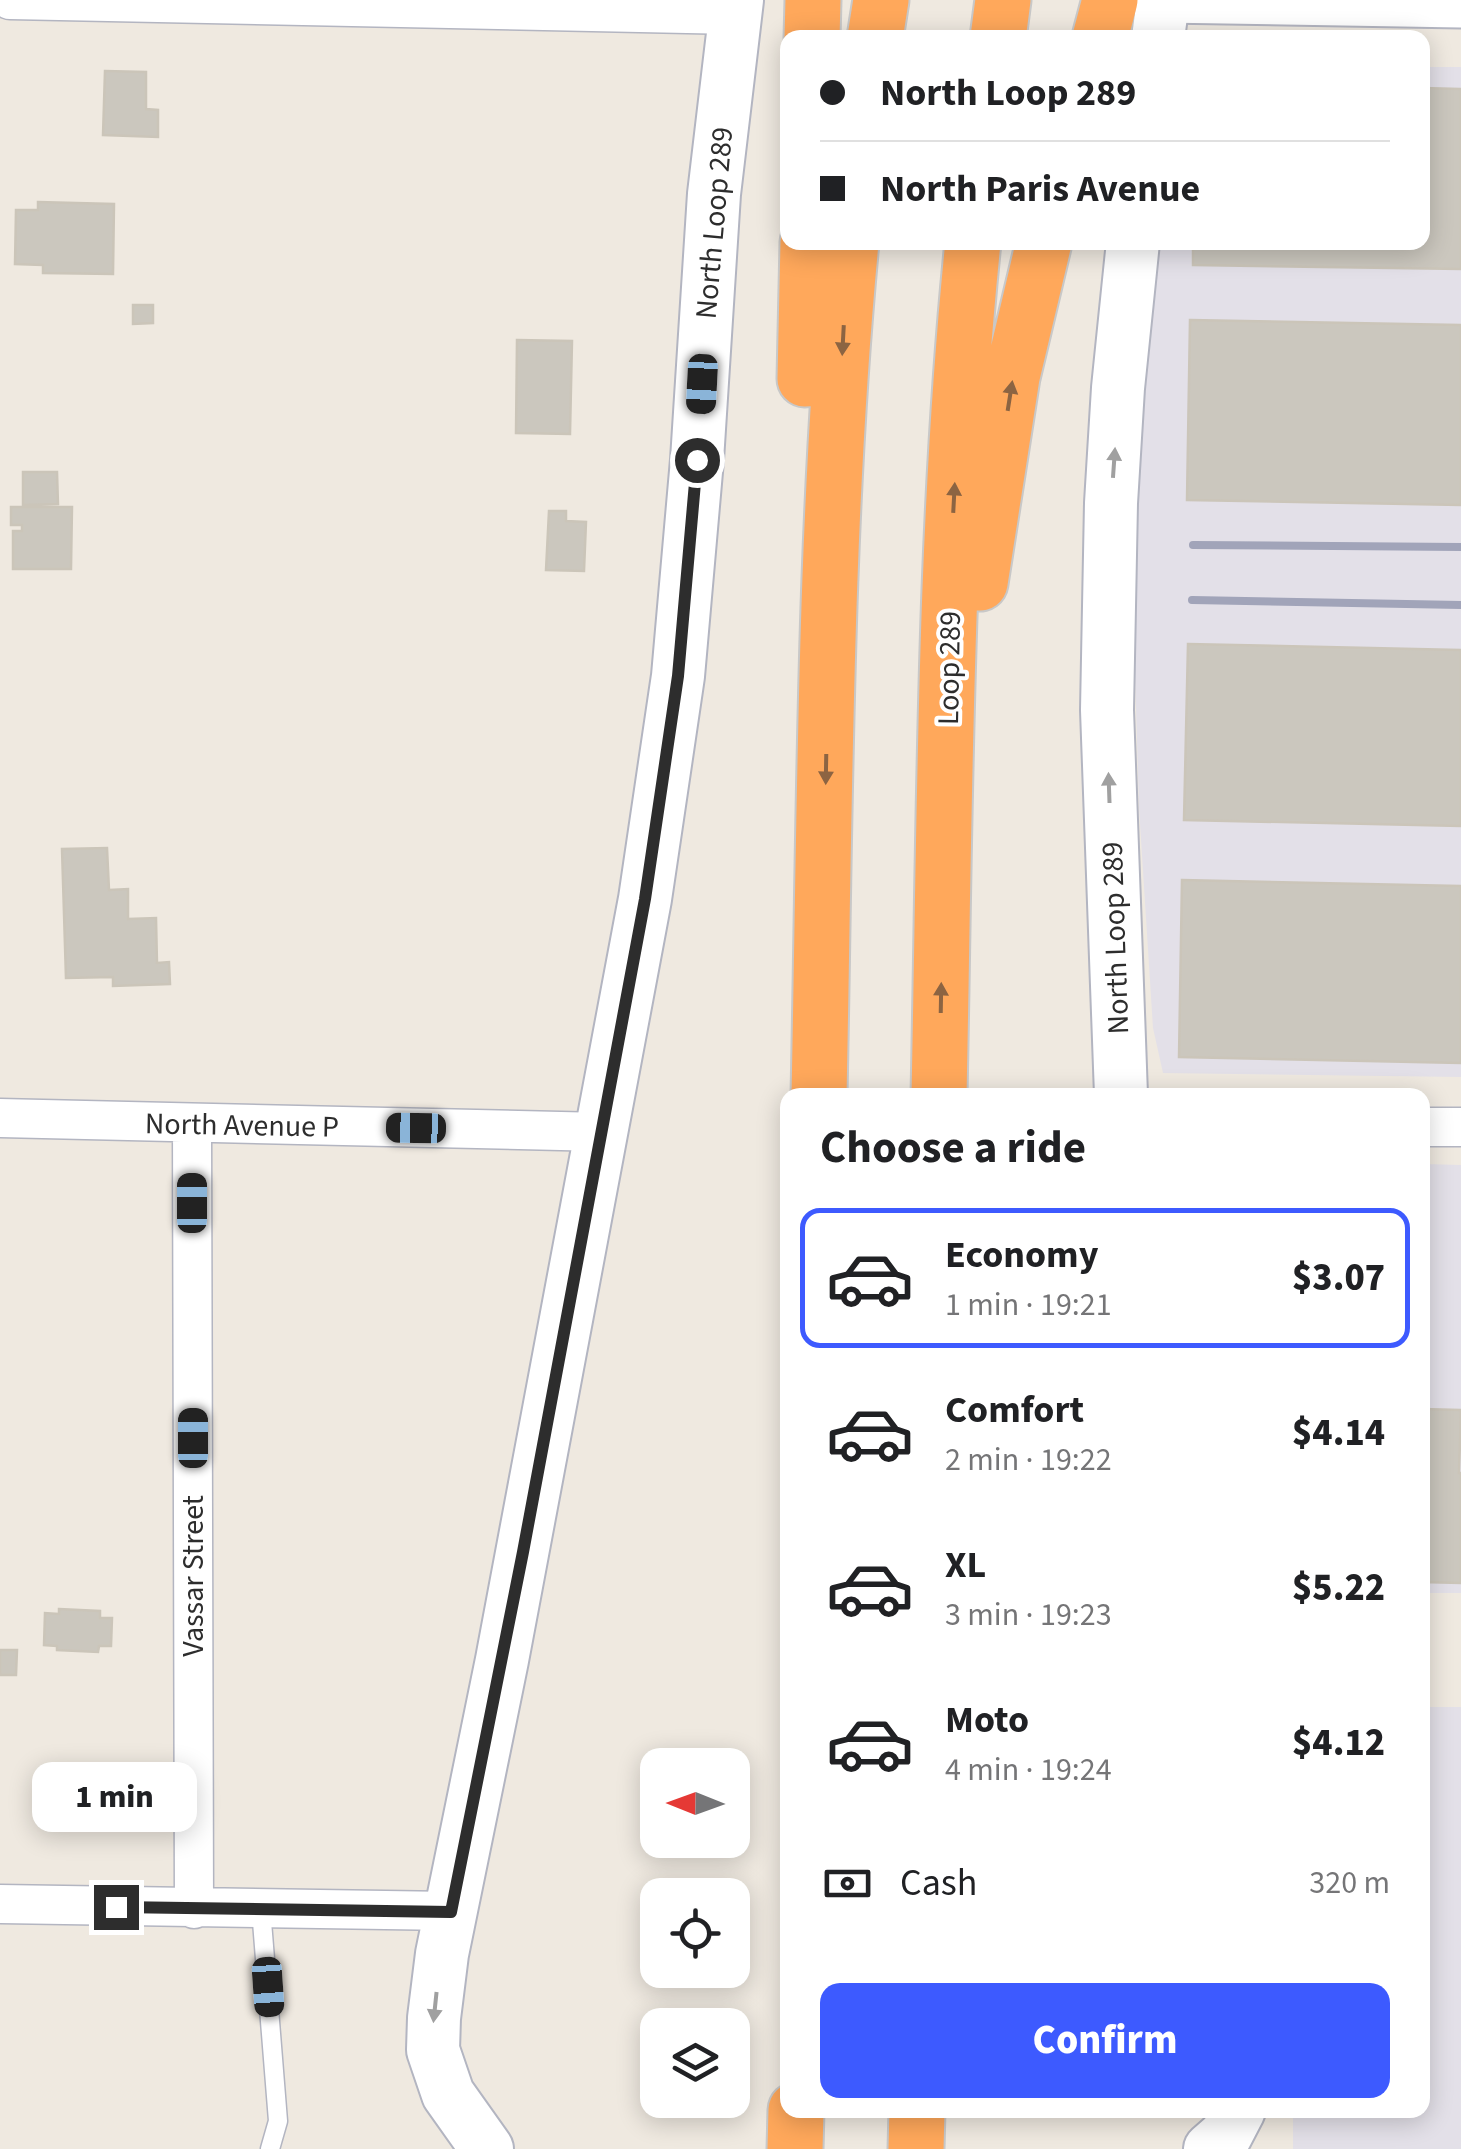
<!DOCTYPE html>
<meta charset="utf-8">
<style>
body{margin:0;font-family:"Source Sans 3",sans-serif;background:#f2f2f2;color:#202124;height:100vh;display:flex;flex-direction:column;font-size:38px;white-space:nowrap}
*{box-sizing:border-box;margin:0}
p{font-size:32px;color:#757577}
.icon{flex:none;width:55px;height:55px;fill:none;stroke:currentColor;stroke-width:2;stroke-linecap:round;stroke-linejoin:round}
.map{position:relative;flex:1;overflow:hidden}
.drawer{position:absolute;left:780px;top:1088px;width:650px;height:1030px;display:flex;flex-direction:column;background:#fff;border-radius:20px;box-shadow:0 5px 25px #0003}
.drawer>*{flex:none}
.top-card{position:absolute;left:780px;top:30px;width:650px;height:220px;border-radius:20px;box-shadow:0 5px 25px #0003;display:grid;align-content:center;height:220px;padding:0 40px;background:#fff}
.needle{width:65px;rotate:271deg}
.controls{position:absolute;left:640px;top:1748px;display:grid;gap:20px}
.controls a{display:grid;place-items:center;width:110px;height:110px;border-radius:20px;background:#fff;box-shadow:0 5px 25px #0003;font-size:50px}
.end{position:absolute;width:45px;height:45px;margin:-22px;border:12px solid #2d2d2d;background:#fff;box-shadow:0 0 0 5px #fff}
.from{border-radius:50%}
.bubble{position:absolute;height:70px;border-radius:20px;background:#fff;box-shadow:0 5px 25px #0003;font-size:32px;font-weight:800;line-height:70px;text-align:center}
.car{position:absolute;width:30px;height:60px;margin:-30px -15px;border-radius:12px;box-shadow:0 0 8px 2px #0007;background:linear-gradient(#222 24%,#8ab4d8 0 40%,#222 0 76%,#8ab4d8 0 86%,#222 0)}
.top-card b{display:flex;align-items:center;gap:35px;height:95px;font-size:38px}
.top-card b+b{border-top:2px solid #e0e0e0}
.top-card i{width:25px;height:25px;background:#202124}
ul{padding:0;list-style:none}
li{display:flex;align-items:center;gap:30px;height:140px;margin:0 20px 15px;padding:0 20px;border:5px solid transparent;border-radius:20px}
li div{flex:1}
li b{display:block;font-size:38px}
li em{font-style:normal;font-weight:800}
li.selected{border-color:#3d5aff}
li>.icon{width:90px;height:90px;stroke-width:1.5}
h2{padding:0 40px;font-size:45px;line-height:120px}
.pay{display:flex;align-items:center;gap:25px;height:110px;padding:0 40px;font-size:38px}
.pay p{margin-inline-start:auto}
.primary-button{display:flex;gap:20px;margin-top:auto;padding:20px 40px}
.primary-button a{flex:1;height:115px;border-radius:20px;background:#3d5aff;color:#fff;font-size:40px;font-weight:800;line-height:115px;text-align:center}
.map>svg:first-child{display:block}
</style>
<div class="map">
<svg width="1461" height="2149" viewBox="0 0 1461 2149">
<rect width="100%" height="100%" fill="#efe9e0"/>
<path fill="#e3e0e8" d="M1423,67h38v1010l-298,-4 -10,-45 -14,-220 -6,-202 9,-209 16,-154 264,-1z
M1423,1164l38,1v428h-38z
M1423,1707h38v442h-168v-39h129z"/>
<path fill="#cbc7be" stroke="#cbc5b9" stroke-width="2.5" d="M105,71l41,1v37l12,1v27l-55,-2z
M1422,88l39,1v180l-268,-4v-23h229z
M38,202l76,2 -1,70 -70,-1v-8l-28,-1 1,-54h22z
M133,305h20v18l-20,1z
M1190,320l271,5v180l-274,-5z
M517,340l55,1 -2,93 -54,-1z
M23,472h34l1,32 -35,1z
M11,507h61l-1,62h-58v-38h9v-6h-11z
M549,511h17v10l20,1 -2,49 -38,-1z
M1188,644l273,6v176l-277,-6z
M107,848l2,42 19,-1v30l28,-1 1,45 12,-1 1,22 -57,2v-9l-47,1 -4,-129z
M1182,880l279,6v177l-282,-6z
M1422,1409l39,1 -2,63h2v110l-39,-1z
M59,1609l41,2v7h12l-1,28h-12l-1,6 -41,-2v-4l-13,-1 1,-32 14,1z
M0,1650h17l-1,25h-16z"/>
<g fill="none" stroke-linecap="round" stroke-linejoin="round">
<defs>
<path id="service" d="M261,1909l17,212 -8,28"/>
<path id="minor" d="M10,0l725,15
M0,1118l603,14
M192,1124l2,785
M1422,1127h39
M0,1904l451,7"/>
<path id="tertiary" d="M1163,0l298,5"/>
<path id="secondary" d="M1158,38l5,-38
M1121,1095l-14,-385 4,-207 7,-115 15,-146
M487,2149l-39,-55 -15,-44 1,-32 8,-64 60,-294 143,-761 33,-223 19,-216 17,-266 23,-194
M1210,2149l16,-14 13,-25"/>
<path id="motorway" d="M812,38l1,-38
M875,38l6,-38
M998,38l5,-38
M1100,38l10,-38
M805,379l3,-137
M980,583l32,-206 32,-135
M819,1095c6,-284 5,-570 32,-853
M939,1095c6,-284 5,-570 34,-853
M795,2149l1,-39
M916,2149l1,-39"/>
</defs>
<use href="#service" stroke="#b3b5c1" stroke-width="21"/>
<use href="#minor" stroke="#b3b5c1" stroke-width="41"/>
<use href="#tertiary" stroke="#b3b5c1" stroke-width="49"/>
<use href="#secondary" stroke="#b3b5c1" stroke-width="56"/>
<use href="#motorway" stroke="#c8c8c8" stroke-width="59"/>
<use href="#service" stroke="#fff" stroke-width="18"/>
<use href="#minor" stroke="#fff" stroke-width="38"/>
<use href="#tertiary" stroke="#fff" stroke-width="45"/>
<use href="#secondary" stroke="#fff" stroke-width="52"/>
<use href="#motorway" stroke="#ffa85b" stroke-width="55"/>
<path stroke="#a1a4b9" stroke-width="8" d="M1193,545l268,2
M1192,600l269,5"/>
</g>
<defs><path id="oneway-solid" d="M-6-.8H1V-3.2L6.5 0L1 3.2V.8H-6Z" transform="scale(2.5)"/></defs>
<g fill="#8c6442">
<use href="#oneway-solid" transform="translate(843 340) rotate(93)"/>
<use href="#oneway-solid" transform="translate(1010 396) rotate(-81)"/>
<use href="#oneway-solid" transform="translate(954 498) rotate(-87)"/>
<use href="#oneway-solid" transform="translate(826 769) rotate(91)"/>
<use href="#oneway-solid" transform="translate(941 998) rotate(-89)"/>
</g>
<g fill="#a0a0a0">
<use href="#oneway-solid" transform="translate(1114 463) rotate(-86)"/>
<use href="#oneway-solid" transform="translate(1109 788) rotate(-92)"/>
<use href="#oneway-solid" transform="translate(435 2007) rotate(96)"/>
</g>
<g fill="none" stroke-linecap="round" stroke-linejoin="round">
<path stroke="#2d2d2d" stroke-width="12" d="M116,1907l335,5 72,-360 122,-653 33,-223 19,-216"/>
</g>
<g text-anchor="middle" stroke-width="8" stroke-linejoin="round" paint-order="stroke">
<g font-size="30" fill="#2d2d2d" stroke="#fff">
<text transform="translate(714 223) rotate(-85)" y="10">North Loop 289</text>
<text transform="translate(949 668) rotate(-89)" y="10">Loop 289</text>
<text transform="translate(1115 938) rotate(-92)" y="10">North Loop 289</text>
<text transform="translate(242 1125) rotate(1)" y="10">North Avenue P</text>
<text transform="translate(193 1576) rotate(-90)" y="10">Vassar Street</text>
</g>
</g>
</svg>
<div class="controls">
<a><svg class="needle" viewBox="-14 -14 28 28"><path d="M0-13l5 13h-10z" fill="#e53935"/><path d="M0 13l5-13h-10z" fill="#757577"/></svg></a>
<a><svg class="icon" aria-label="locate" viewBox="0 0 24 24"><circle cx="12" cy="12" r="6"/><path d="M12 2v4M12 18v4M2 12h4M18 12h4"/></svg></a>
<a><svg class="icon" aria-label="layers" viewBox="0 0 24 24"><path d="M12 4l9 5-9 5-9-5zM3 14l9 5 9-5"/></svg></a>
</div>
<i class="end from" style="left:697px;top:460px"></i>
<i class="end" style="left:116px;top:1907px"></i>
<div class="bubble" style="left:32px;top:1762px;width:165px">1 min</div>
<i class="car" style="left:702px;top:384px;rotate:183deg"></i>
<i class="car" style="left:416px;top:1128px;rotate:271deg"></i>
<i class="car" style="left:192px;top:1203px;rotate:0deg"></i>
<i class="car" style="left:193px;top:1438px;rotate:0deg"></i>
<i class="car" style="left:268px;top:1987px;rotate:176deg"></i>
<div class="top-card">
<b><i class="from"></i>North Loop 289</b>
<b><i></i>North Paris Avenue</b>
</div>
<section class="drawer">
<h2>Choose a ride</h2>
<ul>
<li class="selected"><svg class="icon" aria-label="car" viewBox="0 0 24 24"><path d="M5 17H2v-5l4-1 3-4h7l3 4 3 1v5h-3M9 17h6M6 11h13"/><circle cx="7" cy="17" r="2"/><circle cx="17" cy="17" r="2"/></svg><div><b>Economy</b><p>1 min · 19:21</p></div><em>$3.07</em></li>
<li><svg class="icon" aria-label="car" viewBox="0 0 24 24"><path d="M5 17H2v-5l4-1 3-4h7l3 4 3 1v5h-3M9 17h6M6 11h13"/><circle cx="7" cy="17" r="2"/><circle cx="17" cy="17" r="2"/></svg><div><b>Comfort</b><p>2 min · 19:22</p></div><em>$4.14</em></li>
<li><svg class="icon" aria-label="car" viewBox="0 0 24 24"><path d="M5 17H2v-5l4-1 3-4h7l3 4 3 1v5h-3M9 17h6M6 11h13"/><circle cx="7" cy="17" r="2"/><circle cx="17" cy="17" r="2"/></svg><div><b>XL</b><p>3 min · 19:23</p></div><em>$5.22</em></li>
<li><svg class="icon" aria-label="car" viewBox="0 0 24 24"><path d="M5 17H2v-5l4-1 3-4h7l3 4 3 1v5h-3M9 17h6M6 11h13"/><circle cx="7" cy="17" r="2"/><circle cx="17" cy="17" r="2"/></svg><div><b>Moto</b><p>4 min · 19:24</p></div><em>$4.12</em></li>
</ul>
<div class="pay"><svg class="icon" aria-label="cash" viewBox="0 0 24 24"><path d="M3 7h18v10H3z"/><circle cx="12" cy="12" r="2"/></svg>Cash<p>320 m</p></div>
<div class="primary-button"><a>Confirm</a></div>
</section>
</div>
